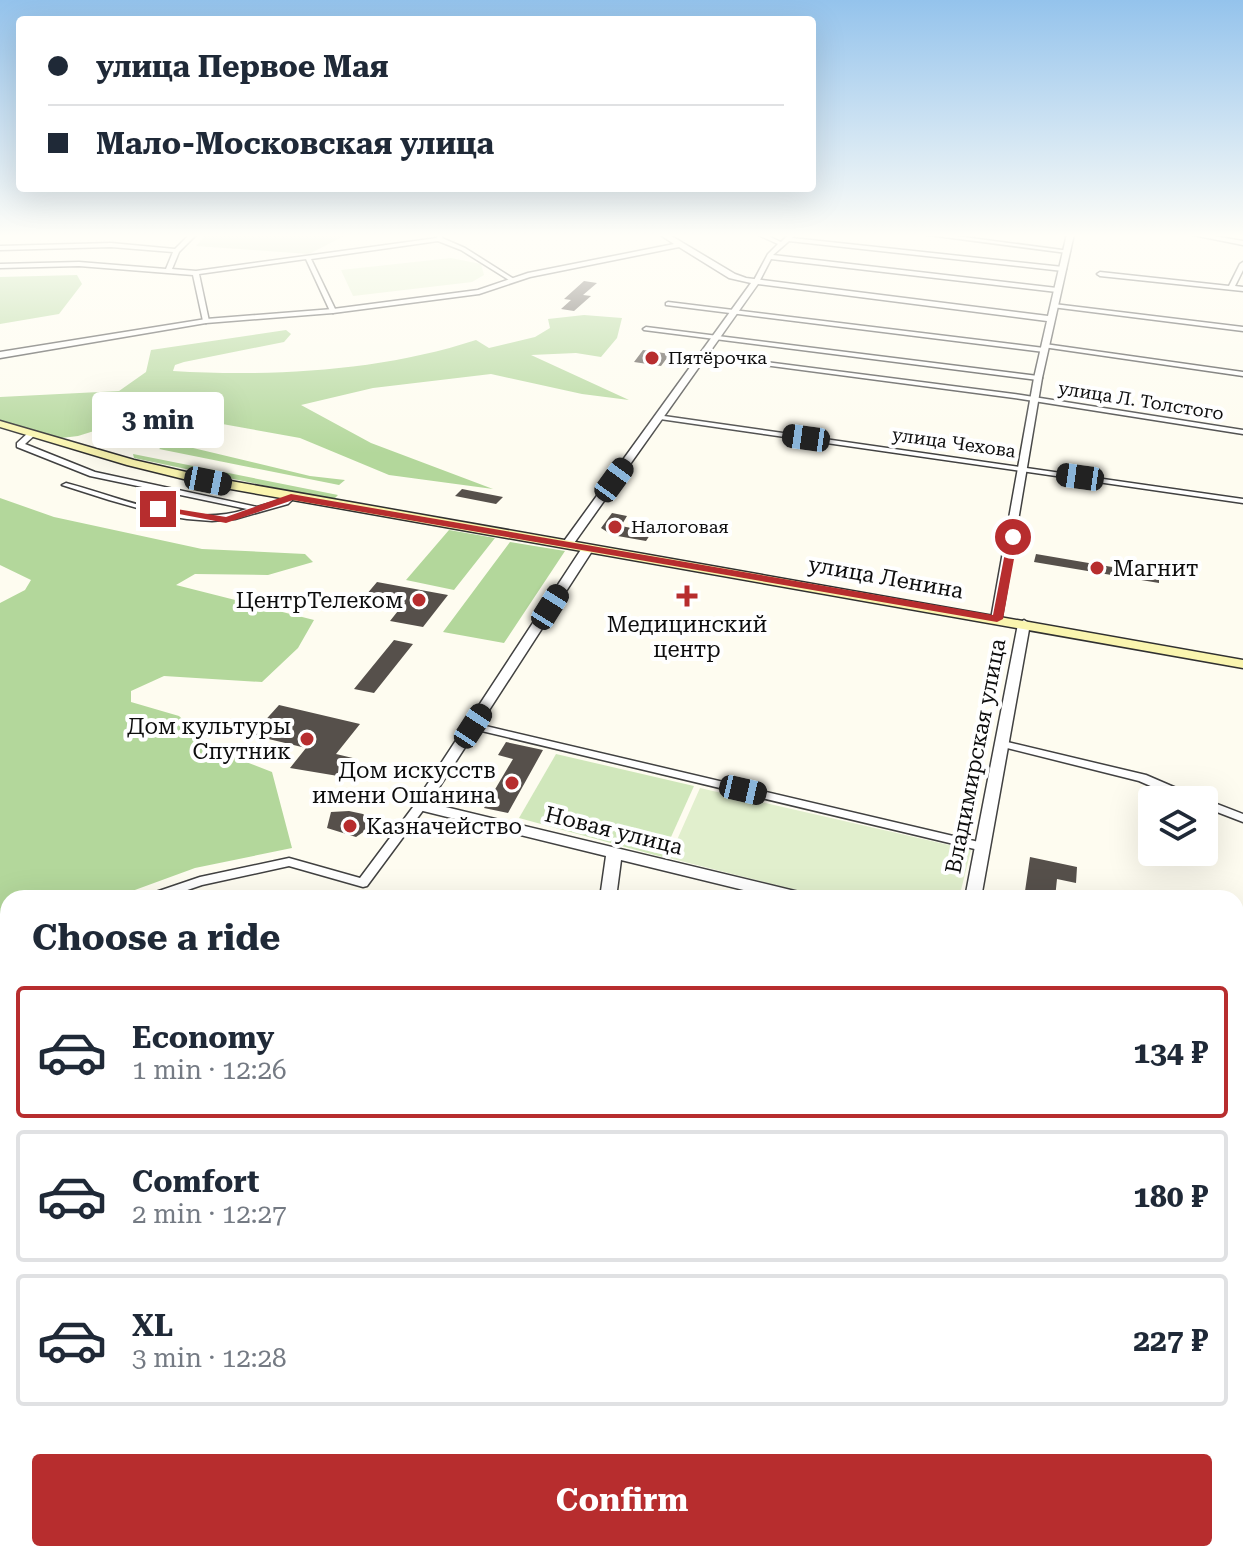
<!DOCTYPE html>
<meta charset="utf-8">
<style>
body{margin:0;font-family:"Roboto Serif",serif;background:#f6f6f7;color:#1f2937;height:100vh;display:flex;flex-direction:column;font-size:30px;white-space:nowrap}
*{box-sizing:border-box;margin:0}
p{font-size:26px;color:#747a83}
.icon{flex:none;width:44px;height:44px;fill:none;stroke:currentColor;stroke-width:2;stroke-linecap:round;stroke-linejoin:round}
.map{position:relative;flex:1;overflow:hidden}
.side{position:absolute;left:0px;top:890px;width:1244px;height:672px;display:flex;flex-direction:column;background:#fff;border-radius:24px 24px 0 0;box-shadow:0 8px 32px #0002}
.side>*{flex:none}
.banner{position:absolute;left:16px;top:16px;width:800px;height:176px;border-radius:8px;box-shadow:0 8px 32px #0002;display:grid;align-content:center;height:176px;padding:0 32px;background:#fff}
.tools{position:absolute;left:1138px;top:786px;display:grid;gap:16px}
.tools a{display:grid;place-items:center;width:80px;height:80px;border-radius:8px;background:#fff;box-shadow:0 8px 32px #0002;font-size:40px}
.end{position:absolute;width:36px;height:36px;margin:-18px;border:10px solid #b72d2e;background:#fff;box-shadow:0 0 0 4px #fff}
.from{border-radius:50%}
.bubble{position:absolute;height:56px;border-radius:8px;background:#fff;box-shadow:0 8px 32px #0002;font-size:26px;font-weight:700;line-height:56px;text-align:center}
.car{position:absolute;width:24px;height:48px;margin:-24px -12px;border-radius:10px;box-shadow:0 0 6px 2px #0007;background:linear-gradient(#222 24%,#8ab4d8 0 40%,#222 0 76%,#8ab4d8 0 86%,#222 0)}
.banner b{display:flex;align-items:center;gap:28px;height:76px;font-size:30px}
.banner b+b{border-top:2px solid #e0e1e3}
.banner i{width:20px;height:20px;background:#1f2937}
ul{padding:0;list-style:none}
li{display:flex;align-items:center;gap:24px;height:132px;margin:0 16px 12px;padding:0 16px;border:4px solid #e0e1e3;border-radius:8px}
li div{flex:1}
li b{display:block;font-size:30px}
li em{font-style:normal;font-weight:700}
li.active{border-color:#b72d2e}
li>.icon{width:72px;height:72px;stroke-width:1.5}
h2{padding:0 32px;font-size:36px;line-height:96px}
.primary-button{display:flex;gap:16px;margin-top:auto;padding:16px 32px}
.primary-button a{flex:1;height:92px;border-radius:8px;background:#b72d2e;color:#fff;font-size:32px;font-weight:700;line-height:92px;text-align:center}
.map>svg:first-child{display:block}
</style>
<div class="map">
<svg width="1243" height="1562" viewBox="0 0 1243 1562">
<rect width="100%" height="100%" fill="#fefcf0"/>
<path fill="#d0e7bb" d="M556,754l138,32 -32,71 -143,-39z"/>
<path fill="#b3d79b" d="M77,275l5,9 -23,30 -59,10v-47z
M584,315l38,3 -5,20 -16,19 -25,-4 -45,2 98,45 -47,-6 -91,-20 -118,14 -72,17 70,38 122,46 -104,-14 -89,-37 -145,-26 -77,24 -25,3 -53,-18v-24l119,-6 27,-19 5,-22 135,-20 5,4 -7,8 -100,20 -9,3 -2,6c99,6 208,0 303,-31l13,8 46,-11 15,-9 -2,-9z
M168,442l142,34 35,4 -6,5 -180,-36z
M133,454l205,41 -5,5 -199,-42z
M0,498l54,19 148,32 103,5 8,8 -45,13 -73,-1 -19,11 138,35 -16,28 -36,34 -98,-6 -33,15v11l48,14 36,34 57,22 20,76 -97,20 -82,30h-105v32l-8,-3v-324l25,-13 6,-10 -31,-15z
M449,530l46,8 -41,52 -48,-10z
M510,542l55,9 -61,92 -61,-11z
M8,1146v170l-8,6v-169z"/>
<path fill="#d4dfc2" d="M207,234h141l-39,20 -113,-8z"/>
<path fill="#e1efcd" d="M451,258l30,6 3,11 -12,7 -119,14 -12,-26z
M700,788l271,62 -12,48h-131l-159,-40z"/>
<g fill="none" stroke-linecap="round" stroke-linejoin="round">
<path stroke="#428bc6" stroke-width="5" d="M1236,1461l7,-2
M1151,1562l7,-8"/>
</g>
<path fill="#56504b" d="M584,281l13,2 -14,12 8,1 -17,15 -13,-2 10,-9 -7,-1z
M643,350l27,4 -9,12 -27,-4z
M462,489l41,8 -7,7 -41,-8z
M612,513l15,3 -6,10 31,6 -6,9 -34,-6 -11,-7z
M1036,554l123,21v8l-125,-21z
M377,582l71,13 -25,32 -33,-6 15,-19 -39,-7z
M394,640l19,4 -39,49 -20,-4z
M279,705l81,19 -24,30 21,5 -13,18 -54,-9 16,-20 -54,-13z
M506,742l37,8 -35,63 -24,-5 29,-49 -15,-4z
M349,811l14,3 12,10 -19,13 -29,-9 4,-16z
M1030,857l47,10 -1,16 -19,-4 -2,19h-31z"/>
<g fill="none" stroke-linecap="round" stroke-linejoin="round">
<defs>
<path id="minor" d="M190,234h7l-18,18 -7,17 24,2 241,-33 2,-4h4l-1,4 23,10 49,31 -5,1 -48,-30 -23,-9 -127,18 25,52 -3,2 -3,-2 -24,-52 -107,15 10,47 -3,2 -3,-2 -10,-46 -114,-9 -79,2v-4l79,-2 87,7 7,-17 -62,-5 -111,3v-4l111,-3 64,6z
M756,234h8l17,8 8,-8h7l-4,4 271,29 3,2 -3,2 -274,-30 -16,14 284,33 3,2 -3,2 -286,-33 -12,23 -3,2 -3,-2 15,-28 10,-10z
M921,234h20l129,17 -3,2z
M1188,234h14l41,7v4z
M1243,262v8l-8,16 8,1v4l-143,-15 -3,-2 3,-2 129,14 11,-22z
M668,302l376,46 3,2 -3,2 -378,-47v-2z
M1054,304l189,23v4l-191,-24 -1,-1z
M646,327l392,49 4,2 -4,2 -394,-50 -1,-1z
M1045,344l198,28v4l-200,-29v-2z
M705,354l316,41 222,35v4l-222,-35 -318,-42 -1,-1z
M657,415l586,84v4l-583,-84h-3z
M29,432l7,2 -11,10 70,28 162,35 25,-7 9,-5 4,2 -7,7 -53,15 -23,2 -25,-2 -25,-4 -53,-15 -47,-15 4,-2c57,15 122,46 181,26l-157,-33 -73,-29v-4z
M473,723l510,120 4,1 2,3 -2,3 -4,1 -514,-123 -1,-2 1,-2z
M1003,741l143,34 51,22 2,3h-16l-44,-19 -140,-35 -1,-2z
M1204,799l39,15v8l-39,-15v-7h-3z
M420,802l6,4 -2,3 -57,77 -4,1 -74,-21 -87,19 -38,13h-19l2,-3 53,-18 89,-19 71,20 56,-75z
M0,933l8,1v10l-8,-1z
M8,1329v19l-8,4v-19z
M686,1554h33l4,1 2,7h-33l-4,-1z
M773,1554h18l-3,8h-18z
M1186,1554h21l-3,8h-21z"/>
<path id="tertiary" d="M659,234h9l67,40 11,4 302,38 19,-82h7l-32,144 -41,244 -4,1 -6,-4 43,-241 13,-57 -289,-37 -186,262 -4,1 -6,-3 189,-261 -22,-5 -50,-31 -149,30 -51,17 -146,19 -127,10 -206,35v-6l206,-33 127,-10 145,-19 50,-17 146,-29z
M588,545l6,3 -165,255 370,89 5,2 3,4h-31l-155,-38 -5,38h-16l6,-42 -191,-47 -2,-3 2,-3 167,-255z
M1024,620l6,4 -49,274h-16l53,-274z
M8,1483v25l-8,4v-26z"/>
<path id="secondary" d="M0,421l134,39 74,17 1035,183v8l-1035,-183 -81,-20 -127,-38z"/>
</defs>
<use href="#minor" stroke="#414141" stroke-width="3"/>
<use href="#tertiary" stroke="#414141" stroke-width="3"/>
<use href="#secondary" stroke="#303030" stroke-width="3"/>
<use href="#minor" fill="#fff" fill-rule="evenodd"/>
<use href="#tertiary" fill="#fff" fill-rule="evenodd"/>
<use href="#secondary" fill="#faf5af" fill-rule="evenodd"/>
</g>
<linearGradient id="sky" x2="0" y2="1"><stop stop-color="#94c3ec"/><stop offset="0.52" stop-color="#fffef8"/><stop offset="1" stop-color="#fffef8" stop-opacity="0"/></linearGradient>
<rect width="1243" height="453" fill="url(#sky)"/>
<path fill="#b72d2e" d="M291,494l702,121 15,-78 5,-3 5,3 -15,82 -6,3 -704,-122 -67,23 -73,-14 5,-3 68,11z"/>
<g fill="#b72d2e" stroke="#fff" stroke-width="3">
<circle cx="652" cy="358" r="8"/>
<circle cx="615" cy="527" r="8"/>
<circle cx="1097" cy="568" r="8"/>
<path d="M683 584h8v8h8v8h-8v8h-8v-8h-8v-8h8z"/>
<circle cx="419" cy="600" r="8"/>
<circle cx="307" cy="739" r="8"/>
<circle cx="512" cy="783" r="8"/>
<circle cx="350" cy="826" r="8"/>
</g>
<g text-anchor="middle" stroke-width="8" stroke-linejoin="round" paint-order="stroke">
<g font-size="18" fill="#0e0e0e" stroke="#fff" text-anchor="start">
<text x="668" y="364">Пятёрочка</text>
<text x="631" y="533">Налоговая</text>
</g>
<g font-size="18" fill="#0e0e0e" stroke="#fff">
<text transform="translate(1141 401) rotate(9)" y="6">улица Л. Толстого</text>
<text transform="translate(954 443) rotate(8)" y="6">улица Чехова</text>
</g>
<g font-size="22" fill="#0e0e0e" stroke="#fff" text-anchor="end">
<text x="1113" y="576" text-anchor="start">Магнит</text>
<text x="403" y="608">ЦентрТелеком</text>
<text x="687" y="632" text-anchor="middle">Медицинский<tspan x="687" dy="25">центр</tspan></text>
<text x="291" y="734">Дом культуры<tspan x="291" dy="25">Спутник</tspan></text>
<text x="496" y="778">Дом искусств<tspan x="496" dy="25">имени Ошанина</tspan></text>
<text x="366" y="834" text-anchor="start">Казначейство</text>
</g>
<g font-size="22" fill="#0e0e0e" stroke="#fff">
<text transform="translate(886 577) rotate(10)" y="8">улица Ленина</text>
<text transform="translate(975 756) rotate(-79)" y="8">Владимирская улица</text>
<text transform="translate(614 830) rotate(14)" y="8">Новая улица</text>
</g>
</g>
</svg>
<div class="tools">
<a><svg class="icon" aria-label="layers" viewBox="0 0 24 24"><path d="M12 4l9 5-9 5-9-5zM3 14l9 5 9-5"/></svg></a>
</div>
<i class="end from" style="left:1013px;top:537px"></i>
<i class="end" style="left:158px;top:509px"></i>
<div class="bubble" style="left:92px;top:392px;width:132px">3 min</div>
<i class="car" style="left:806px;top:438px;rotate:278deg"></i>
<i class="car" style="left:1080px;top:477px;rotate:278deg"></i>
<i class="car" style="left:614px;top:480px;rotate:36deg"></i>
<i class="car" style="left:208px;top:481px;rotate:101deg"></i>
<i class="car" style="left:550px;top:607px;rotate:32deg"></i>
<i class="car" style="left:473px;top:726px;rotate:33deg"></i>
<i class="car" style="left:743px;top:790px;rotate:103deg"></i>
<div class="banner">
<b><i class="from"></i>улица Первое Мая</b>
<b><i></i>Мало-Московская улица</b>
</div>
<section class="side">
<h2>Choose a ride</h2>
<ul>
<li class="active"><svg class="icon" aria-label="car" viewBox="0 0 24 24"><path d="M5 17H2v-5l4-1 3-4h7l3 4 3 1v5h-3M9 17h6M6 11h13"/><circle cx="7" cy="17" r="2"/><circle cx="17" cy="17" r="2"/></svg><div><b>Economy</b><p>1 min · 12:26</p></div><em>134 ₽</em></li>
<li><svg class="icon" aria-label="car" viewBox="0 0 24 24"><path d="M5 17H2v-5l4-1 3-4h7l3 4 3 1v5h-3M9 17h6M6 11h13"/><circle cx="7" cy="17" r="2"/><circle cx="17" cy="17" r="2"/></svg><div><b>Comfort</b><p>2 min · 12:27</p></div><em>180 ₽</em></li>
<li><svg class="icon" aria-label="car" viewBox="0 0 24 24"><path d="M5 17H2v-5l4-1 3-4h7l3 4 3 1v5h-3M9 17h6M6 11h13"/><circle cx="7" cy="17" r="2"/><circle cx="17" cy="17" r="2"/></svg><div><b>XL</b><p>3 min · 12:28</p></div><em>227 ₽</em></li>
</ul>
<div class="primary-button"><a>Confirm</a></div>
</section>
</div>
